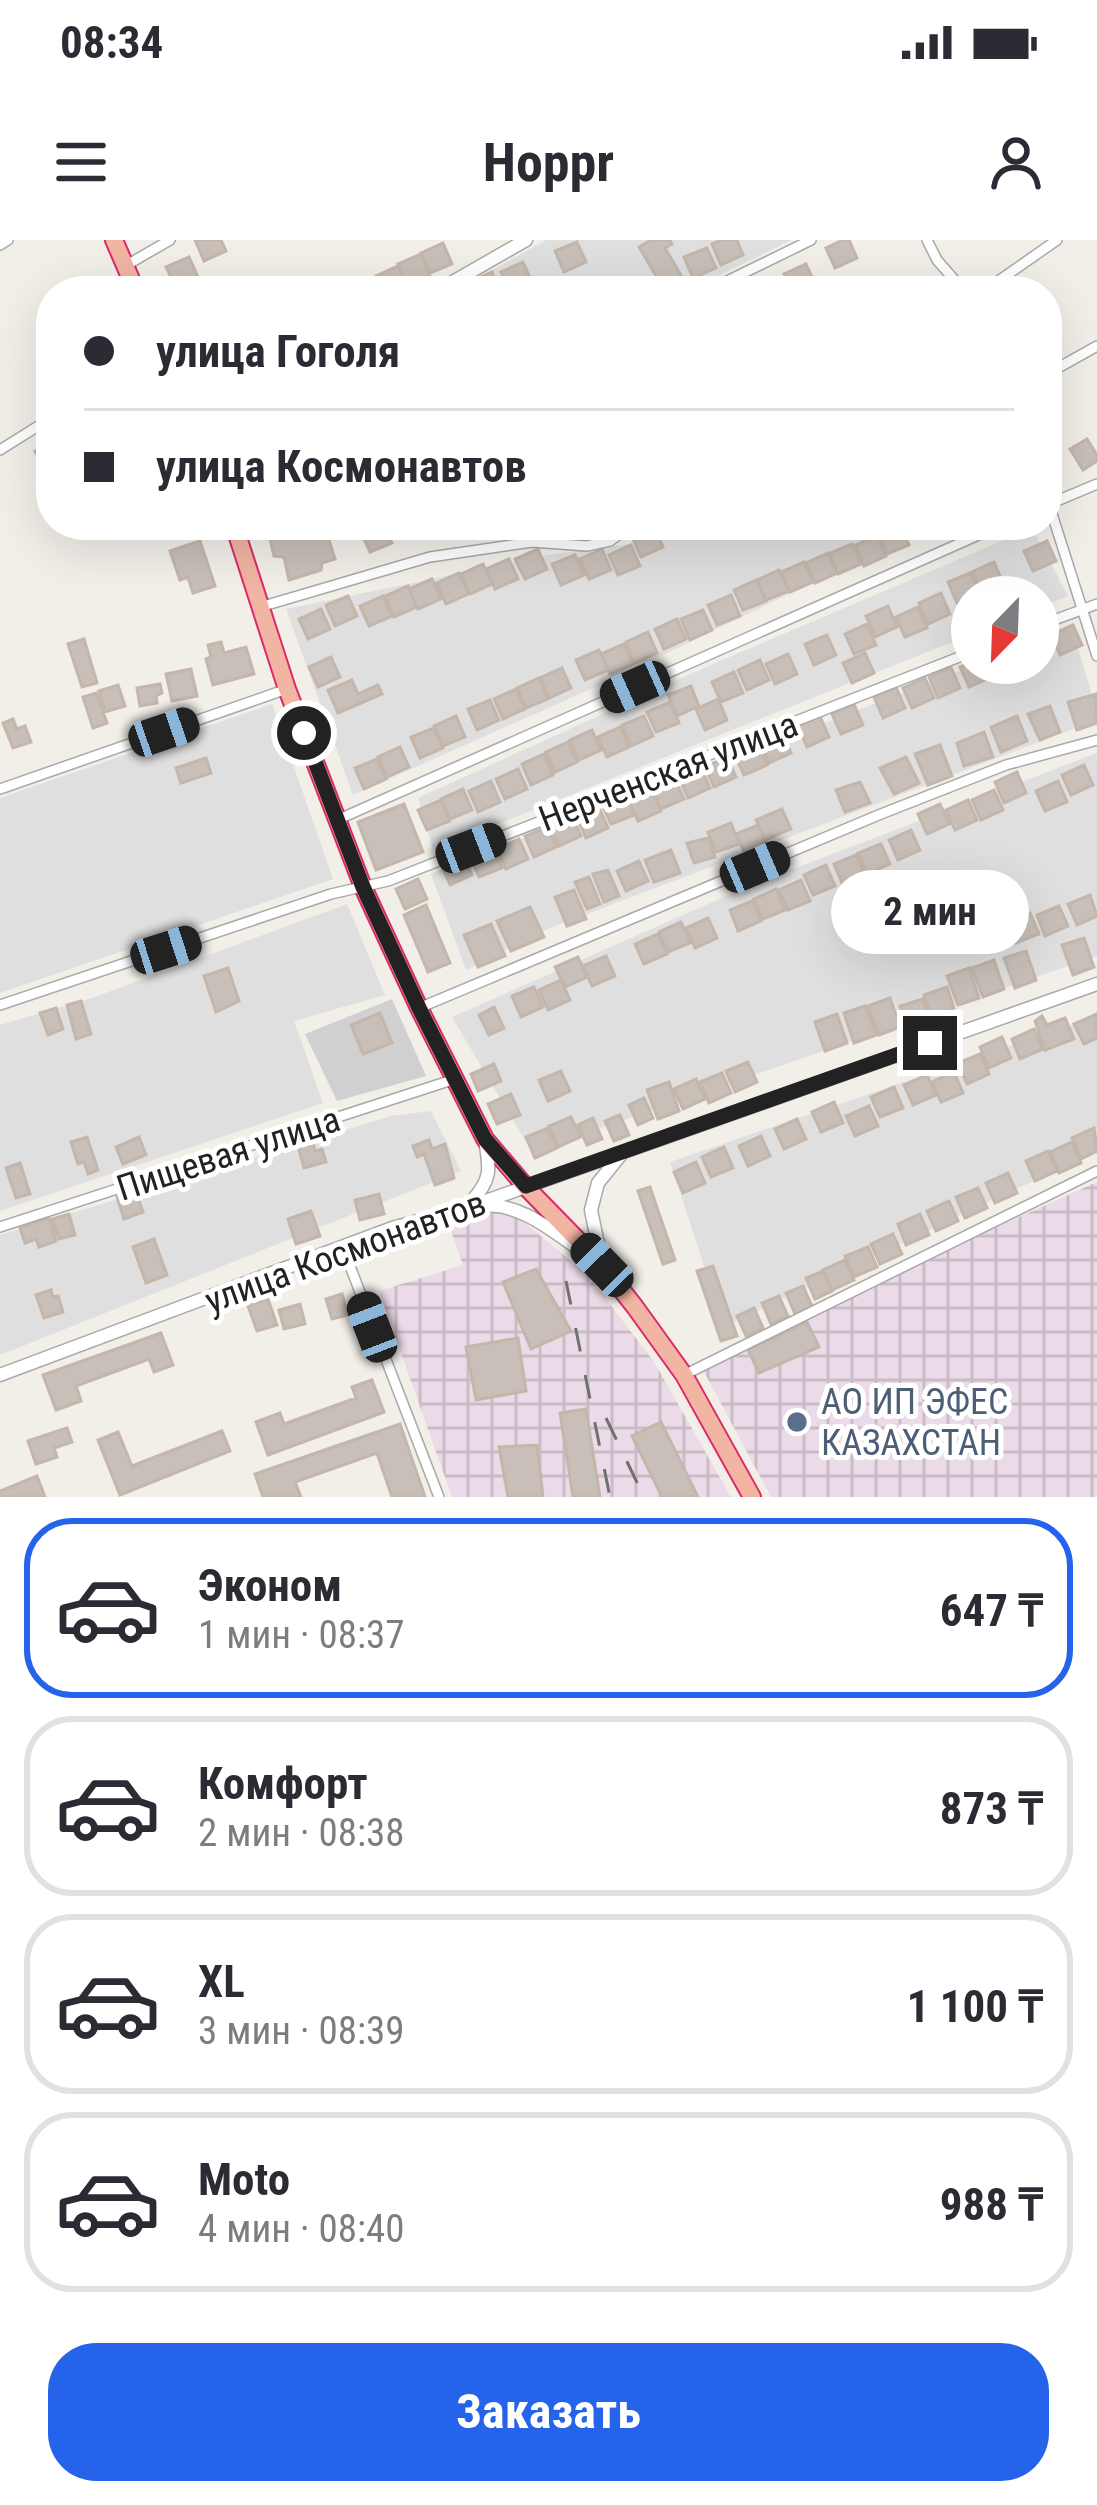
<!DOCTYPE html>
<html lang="ru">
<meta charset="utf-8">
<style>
body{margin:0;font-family:"Roboto Condensed",sans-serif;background:#f7f7f7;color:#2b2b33;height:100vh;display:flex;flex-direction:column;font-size:45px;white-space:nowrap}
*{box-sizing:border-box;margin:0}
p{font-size:39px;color:#7c7c81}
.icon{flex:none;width:66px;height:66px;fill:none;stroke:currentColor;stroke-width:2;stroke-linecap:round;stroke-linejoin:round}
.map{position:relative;height:1257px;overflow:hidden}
.details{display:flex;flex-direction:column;background:#fff;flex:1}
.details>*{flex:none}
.guide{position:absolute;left:36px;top:36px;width:1026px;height:264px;border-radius:48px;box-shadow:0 12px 48px #0002;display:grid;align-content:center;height:264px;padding:0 48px;background:#fff}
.needle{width:78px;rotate:203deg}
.controls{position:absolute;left:951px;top:336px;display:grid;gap:24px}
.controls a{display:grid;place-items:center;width:108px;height:108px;border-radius:50%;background:#fff;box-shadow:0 12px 48px #0002;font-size:60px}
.end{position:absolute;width:54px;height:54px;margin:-27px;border:15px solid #222;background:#fff;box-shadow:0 0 0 6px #fff}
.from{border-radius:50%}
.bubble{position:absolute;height:84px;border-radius:42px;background:#fff;box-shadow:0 12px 48px #0002;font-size:39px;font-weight:700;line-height:84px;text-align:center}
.car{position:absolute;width:36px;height:72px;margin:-36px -18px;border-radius:15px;box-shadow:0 0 9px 3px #0007;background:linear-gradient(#222 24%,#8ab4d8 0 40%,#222 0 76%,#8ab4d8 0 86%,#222 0)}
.guide b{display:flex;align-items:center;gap:42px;height:114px;font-size:45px}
.guide b+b{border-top:3px solid #e1e1e2}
.guide i{width:30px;height:30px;background:#2b2b33}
ul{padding:21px 0 0;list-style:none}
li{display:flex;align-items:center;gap:36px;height:180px;margin:0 24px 18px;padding:0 24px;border:6px solid #e1e1e2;border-radius:48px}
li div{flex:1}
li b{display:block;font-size:45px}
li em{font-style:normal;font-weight:700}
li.active{border-color:#2563eb}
li>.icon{width:108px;height:108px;stroke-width:1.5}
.primary-button{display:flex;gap:24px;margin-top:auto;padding:24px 48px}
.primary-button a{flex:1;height:138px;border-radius:48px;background:#2563eb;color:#fff;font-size:48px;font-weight:700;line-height:138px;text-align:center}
.status{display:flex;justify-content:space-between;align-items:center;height:84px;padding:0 60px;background:#fff;direction:ltr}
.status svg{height:33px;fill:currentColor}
header{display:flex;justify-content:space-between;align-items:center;height:156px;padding:0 48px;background:#fff;font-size:54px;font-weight:700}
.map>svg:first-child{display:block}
</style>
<div class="status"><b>08:34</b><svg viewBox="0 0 49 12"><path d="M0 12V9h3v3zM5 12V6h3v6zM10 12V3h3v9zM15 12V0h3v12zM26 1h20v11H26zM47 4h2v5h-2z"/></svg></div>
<header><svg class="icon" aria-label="menu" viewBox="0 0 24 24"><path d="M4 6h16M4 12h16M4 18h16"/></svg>Hoppr<svg class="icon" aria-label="person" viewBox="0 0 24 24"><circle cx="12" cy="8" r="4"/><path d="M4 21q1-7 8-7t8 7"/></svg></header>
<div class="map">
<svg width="1097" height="1257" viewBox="0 0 1097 1257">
<defs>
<pattern id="industrial-grid" width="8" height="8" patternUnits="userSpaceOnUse" patternTransform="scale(3)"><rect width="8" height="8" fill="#ebdbe8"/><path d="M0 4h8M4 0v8" fill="none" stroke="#c9bcc7"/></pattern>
</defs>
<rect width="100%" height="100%" fill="#f2efe9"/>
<path fill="#e0dfdf" d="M546,0h245l-104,51h-232z
M674,285h257l-313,152 -265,118 -67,-186 268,-55 90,-12z
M1032,288l36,68 -30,12v-11h-66v37l-539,216 -15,-52 297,-135z
M1072,389l25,82v9l-547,208 -84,42 -35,-96 549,-211h58v-22z
M272,464l61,175 -333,114v-195z
M1097,513v203l-565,196 -80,-135 299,-132z
M347,664l38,91 -91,26 29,82 -323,108v-186l92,-27z
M1097,776v135l-373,176 -54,-165z
M431,871l30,60 -461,184v-120l391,-119z"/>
<path fill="url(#industrial-grid)" d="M1097,942v315h-326l-69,-129 235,-114z
M507,968l81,67 66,87 77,135h-279l-73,-206 84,-26 -13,-37z"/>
<path fill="#d0d0d0" d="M392,759l34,77 -89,25 -32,-67z"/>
<path fill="#c7bfb8" stroke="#c4b6ab" stroke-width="3" d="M195,0h26l5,11 -22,10z
M651,0h19l2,4 -7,4 20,34 -15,9h-5l-26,-44z
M722,0h15l6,15 -22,10 -9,-21z
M843,0h6l8,18 -22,10 -9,-20z
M577,2l9,20 -22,10 -9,-21z
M443,3l9,21 -22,9 -9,-20z
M707,8l9,20 -23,10 -9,-21z
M421,14l9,21 -23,9 -9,-20z
M189,17l9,20 -22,10 -10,-20z
M523,22l9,20 -22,9 -9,-19z
M806,24l9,20 -15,7h-9l-7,-17z
M398,26l9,20 -10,5h-14l-7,-15z
M492,32l8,19h-26l-5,-9z
M50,193l1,39 -4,2 -12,-23 11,-6 -4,-8z
M1087,199l10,16v6l-14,9 -13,-21z
M267,285h57l11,34 -13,4 -1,7 -32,10 -5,-23 -10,-1z
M376,285h8l8,18 -22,9 -9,-20z
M900,285l9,20 -22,9 -9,-20z
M654,287l9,20 -22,10 -9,-20z
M877,296l9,20 -22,10 -9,-21z
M200,301l15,45 -22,7 -5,-16 -8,3 -10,-29z
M1047,301l9,20 -23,10 -9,-20z
M852,304l9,20 -23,10 -8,-21z
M631,305l9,21 -22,9 -9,-20z
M538,309l9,20 -22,10 -10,-20z
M602,309l9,21 -22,9 -9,-20z
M828,313l9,20 -22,10 -9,-20z
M575,315l9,20 -23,10 -9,-21z
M509,319l9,20 -23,10 -9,-20z
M804,322l9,20 -23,10 -9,-20z
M994,322l9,21 -22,9 -9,-20z
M483,324l9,20 -22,10 -9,-20z
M779,330l10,21 -23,9 -9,-20z
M459,333l9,21 -22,10 -9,-21z
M970,333l9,20 -22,10 -9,-21z
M432,339l9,20 -23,10 -9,-20z
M756,340l10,21 -23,9 -9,-20z
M408,346l9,21 -23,10 -9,-21z
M941,353l9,21 -22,10 -9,-21z
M731,355l9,21 -23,9 -9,-20z
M348,356l9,20 -22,10 -9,-21z
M383,356l9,20 -23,10 -9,-20z
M888,366l9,21 -22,10 -9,-21z
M918,367l9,21 -22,9 -9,-20z
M321,369l9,20 -22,10 -9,-20z
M703,370l9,20 -22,10 -9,-21z
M677,379l9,20 -22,10 -9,-20z
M867,384l9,21 -22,9 -9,-20z
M1073,385l9,20 -22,10 -9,-20z
M648,392l9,21 -22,10 -9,-21z
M827,395l9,20 -22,10 -9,-21z
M84,399l13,44 -15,4 -14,-43z
M221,402l3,11 22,-6 8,27 -41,11 -7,-26 5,-2 -3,-12z
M624,404l9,20 -23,10 -9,-20z
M599,410l9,20 -23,10 -9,-20z
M865,413l9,20 -22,10 -9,-20z
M788,414l9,20 -22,10 -9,-20z
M331,417l9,20 -22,10 -9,-20z
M760,420l9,20 -22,10 -9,-20z
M972,422l13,1 6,14 -22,10 -9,-20z
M951,427l9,21 -22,10 -9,-21z
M562,428l9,20 -22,10 -9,-20z
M191,429l6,27 -25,5 -6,-27z
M734,432l9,21 -22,9 -9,-20z
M539,438l9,21 -22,9 -9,-20z
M925,438l9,20 -22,10 -9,-20z
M352,440l6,14 20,-9 4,9 -44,19 -10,-23z
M160,444l2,9 -6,3 1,7 -17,3 -3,-18z
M118,445l7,21 -20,6 -6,-21z
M691,446l8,20 -22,10 -9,-21z
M896,447l9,21 -22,10 -9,-21z
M516,449l9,20 -22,10 -9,-20z
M96,453l11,30 -14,5 -10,-31z
M1096,454l1,29 -20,7 -9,-28z
M718,459l9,21 -22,10 -9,-21z
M490,460l9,20 -22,10 -9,-21z
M670,462l9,21 -23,9 -9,-20z
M854,464l9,21 -22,9 -9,-20z
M1050,466l10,26 -20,8 -12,-26z
M456,476l9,21 -22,9 -9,-20z
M644,476l9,20 -22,10 -9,-21z
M820,476l9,21 -22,10 -9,-21z
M1017,476l10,25 -26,11 -10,-25z
M13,479l4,10 8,-3 6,16 -18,6 -10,-25z
M620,487l9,20 -22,10 -9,-20z
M434,488l9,20 -23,10 -9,-21z
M592,490l9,20 -22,10 -9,-20z
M984,492l9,25 -29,9 -7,-23z
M782,493l9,20 -22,10 -9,-21z
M568,502l9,20 -22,10 -9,-20z
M758,505l9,20 -23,10 -9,-20z
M940,505l12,31 -24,9 -13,-31z
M400,507l9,20 -22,10 -9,-20z
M544,514l9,21 -22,10 -9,-21z
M727,517l9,20 -22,10 -9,-20z
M906,517l13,26 -25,11 -14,-26z
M206,518l5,15 -30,10 -5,-15z
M377,519l9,20 -22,10 -9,-21z
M1084,525l9,20 -22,10 -9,-20z
M701,528l9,20 -22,10 -9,-20z
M518,529l9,20 -22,10 -9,-20z
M1017,532l9,21 -22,10 -9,-21z
M675,539l9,20 -23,10 -9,-20z
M491,541l9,21 -22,10 -9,-21z
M1058,541l9,21 -22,9 -9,-20z
M860,542l10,21 -25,9 -9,-22z
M463,549l9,21 -22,9 -9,-20z
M994,550l9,20 -22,10 -9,-20z
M652,551l9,20 -23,10 -9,-20z
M625,554l9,21 -23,9 -9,-20z
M441,560l9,21 -23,9 -9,-20z
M968,560l9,20 -22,10 -9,-20z
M404,564l19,48 -47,18 -18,-48z
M940,564l9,20 -22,10 -9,-20z
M599,568l9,20 -22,10 -9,-21z
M782,569l9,20 -26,11 -9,-20z
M572,576l9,20 -22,10 -9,-20z
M731,583l8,21 -23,8 -8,-20z
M758,585l9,19 -22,10 -9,-20z
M547,587l9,20 -22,10 -9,-21z
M911,590l9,20 -22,10 -9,-20z
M708,598l7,19 -21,6 -7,-20z
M519,599l9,20 -22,10 -9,-20z
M881,604l9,20 -23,10 -9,-21z
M493,607l9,21 -23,9 -9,-20z
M671,610l9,23 -26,9 -9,-22z
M463,615l9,20 -22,10 -9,-21z
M856,615l9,20 -22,10 -9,-21z
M639,621l9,20 -22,10 -9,-20z
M826,625l9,21 -22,9 -9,-20z
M608,630l11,26 -15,6 -11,-28z
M589,637l11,27 -13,5 -12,-27z
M418,639l9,20 -22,10 -9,-20z
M801,640l9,21 -22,9 -9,-20z
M776,649l9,21 -22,9 -9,-20z
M574,650l12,29 -19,7 -12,-29z
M1090,655l7,21 -20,9 -9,-21z
M752,661l9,20 -23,10 -8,-21z
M426,665l24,58 -22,9 -24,-57z
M1059,666l9,20 -23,10 -8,-21z
M530,667l14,30 -33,14 -14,-30z
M1030,673l9,21 -23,9 -9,-20z
M708,678l9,20 -22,10 -9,-20z
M681,682l9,21 -22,9 -9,-20z
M491,684l14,32 -27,11 -14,-32z
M658,694l9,20 -23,10 -9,-20z
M1084,698l10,29 -21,8 -11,-30z
M1026,711l10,29 -21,8 -11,-30z
M606,716l9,20 -23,10 -9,-20z
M578,717l9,20 -22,10 -10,-20z
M994,720l10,29 -21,8 -11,-29z
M228,728l11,33 -23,11 -12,-36z
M969,728l10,30 -21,7 -11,-29z
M561,740l9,20 -22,10 -9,-20z
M534,747l9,20 -22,10 -9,-21z
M947,747l7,21 -23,8 -7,-21z
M890,758l10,29 -21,8 -11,-29z
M923,759l7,21 -23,8 -7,-22z
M81,761l10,33 -15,5 -9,-34z
M865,766l11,29 -22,8 -10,-30z
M494,767l10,21 -15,7 -10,-20z
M56,768l7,21 -15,6 -8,-22z
M380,773l12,30 -29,11 -12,-29z
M837,774l10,29 -22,8 -10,-29z
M1097,774v24l-13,6 -10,-20z
M1042,776l5,9 18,-7 9,21 -29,11 -10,-29z
M1034,789l9,20 -23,10 -8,-20z
M1002,797l9,21 -22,10 -9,-21z
M980,814l9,20 -22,10 -9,-21z
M748,822l9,20 -22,10 -9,-21z
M494,824l7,17 -23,10 -7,-17z
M561,831l9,20 -22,10 -9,-21z
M954,832l9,21 -22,9 -9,-20z
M722,833l9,20 -22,10 -9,-21z
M927,835l9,20 -23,10 -9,-20z
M696,839l9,20 -22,10 -9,-20z
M669,842l10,29 -21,8 -11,-29z
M894,847l9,21 -23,9 -9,-20z
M511,854l9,21 -23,9 -9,-20z
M644,858l9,20 -15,7 -9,-20z
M834,862l9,21 -22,9 -9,-20z
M869,866l9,20 -23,10 -9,-20z
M620,875l9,20 -15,6 -9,-20z
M571,877l9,20 -22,10 -9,-21z
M593,878l9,21 -15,6 -9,-20z
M797,879l9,20 -22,10 -9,-20z
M548,888l9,20 -22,10 -9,-21z
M1094,888l3,23 -16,8 -9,-21z
M761,896l9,20 -22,10 -9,-20z
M87,897l11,33 -10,4 -4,-12 -6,2 -7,-22z
M139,897l7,18 -23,9 -7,-17z
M312,899l3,12 7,-2 4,13 -22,6 -7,-25z
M429,900l3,9 13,-5 9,34 -19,7 -11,-31 -7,3 -4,-11z
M1072,902l9,21 -22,10 -9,-21z
M724,907l9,21 -22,9 -9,-20z
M1048,911l9,20 -22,10 -9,-20z
M696,922l9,21 -22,10 -9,-21z
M20,923l10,31 -14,4 -10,-30z
M1008,933l9,20 -22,10 -9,-20z
M650,947l25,73 -12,4 -25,-73z
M978,948l9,20 -22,10 -9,-21z
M135,950l8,22 -19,7 -7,-22z
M379,954l5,20 -24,6 -5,-20z
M949,961l9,20 -22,10 -9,-20z
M311,971l9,25 -24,8 -8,-25z
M69,974l6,21 -16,4 -7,-20z
M920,974l9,21 -23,10 -8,-21z
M49,978l7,23 -17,6 -3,-8 -11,4 -5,-15z
M893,994l9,20 -22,10 -9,-20z
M154,999l13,36 -21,8 -13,-36z
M868,1007l9,20 -23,10 -9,-21z
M845,1020l9,20 -22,10 -9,-20z
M713,1026l24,70 -16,5 -24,-70z
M536,1029l35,62 -40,18 -28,-67z
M823,1031l9,20 -17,8 -9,-21z
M803,1046l9,20 -17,8 -9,-21z
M51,1050l2,7 5,-1 5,16 -19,6 -8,-23z
M342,1054l6,21 -16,4 -6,-20z
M779,1056l9,20 -17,8 -9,-21z
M268,1059l9,26 -20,6 -9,-25z
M300,1064l5,20 -21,5 -5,-19z
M754,1068l9,20 -17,8 -9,-20z
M807,1082l12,25 -60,26 -11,-23z
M161,1093l12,32 -19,7 -5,-13 -73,27 5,15 -25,9 -13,-35z
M518,1098l8,53 -50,9 -10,-53z
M372,1140l12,32 -116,43 -12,-33 24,-9 4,11 72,-26 -4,-11z
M586,1169l14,88h-27l-13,-84z
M661,1182l37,75h-36l-30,-61z
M400,1184l25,73h-33l-15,-44 -82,29 6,15h-38l-8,-23z
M67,1188l5,14 -18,6 3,9 -21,7 -8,-23z
M222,1191l8,20 -110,44 -22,-55 20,-8 14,34z
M537,1205l6,52h-35l-9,-50z
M37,1236l8,21h-45v-6z"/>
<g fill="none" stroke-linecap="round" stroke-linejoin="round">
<defs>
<path id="minor" d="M927,0l10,20 27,31
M0,5l8,-5
M125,26l45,-26
M707,51l104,-51
M984,51l73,-51
M1047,134l50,-28
M0,210l51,-32
M1047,258l50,158
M1047,265l50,-21
M260,367l170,-50 102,-15 55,4 23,-5 22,-16
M1038,386l59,-22
M0,549l287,-100
M337,580l664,-295
M0,765l331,-111 57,-13 584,-229
M419,768l462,-194 125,-49 91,-25
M0,987l455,-148
M343,1008l96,249
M684,1135l413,-204"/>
<path id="tertiary" d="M437,51l89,-51
M471,962c21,-23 19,-32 14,-62
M482,966c35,-4 67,22 94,41
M602,1024l-11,-54 7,-27 25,-31
M0,1135l392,-147 74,-20 631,-224"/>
<path id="trunk" d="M114,0l22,51
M234,285l53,164 76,198 56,121 66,131 40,47 77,79 33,42 49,68 68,122"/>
</defs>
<use href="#minor" stroke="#a9a9a9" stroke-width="12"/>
<use href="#tertiary" stroke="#a9a9a9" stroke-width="15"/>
<use href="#trunk" stroke="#dc2a67" stroke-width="20"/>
<use href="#minor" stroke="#fff" stroke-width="9"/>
<use href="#tertiary" stroke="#fff" stroke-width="12"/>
<use href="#trunk" stroke="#f2b4a3" stroke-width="16"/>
<path stroke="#707070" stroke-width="3" stroke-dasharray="24 24" stroke-linecap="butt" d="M566,1041l44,216
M606,1178l38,79"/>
</g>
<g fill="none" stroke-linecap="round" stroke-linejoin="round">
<path stroke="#222" stroke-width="15" d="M304,493l59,154 56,121 66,131 41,47 404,-143"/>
</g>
<circle fill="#5c6f8a" stroke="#fff" stroke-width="4.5" cx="797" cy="1182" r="12"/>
<g text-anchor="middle" stroke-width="10" stroke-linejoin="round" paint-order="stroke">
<g font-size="36" fill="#222" stroke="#fff">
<text transform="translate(668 531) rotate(-21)" y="13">Нерченская улица</text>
<text transform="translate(228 913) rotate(-18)" y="13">Пищевая улица</text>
<text transform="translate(345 1011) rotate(-20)" y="13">улица Космонавтов</text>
</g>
<g font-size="36" fill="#4e5e75" stroke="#fff" text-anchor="start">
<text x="821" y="1174">АО ИП ЭФЕС<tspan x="821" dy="41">КАЗАХСТАН</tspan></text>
</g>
</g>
</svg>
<div class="controls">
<a><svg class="needle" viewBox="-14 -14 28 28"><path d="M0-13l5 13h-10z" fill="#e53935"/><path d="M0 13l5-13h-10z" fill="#7c7c81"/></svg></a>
</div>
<i class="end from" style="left:304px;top:493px"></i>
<i class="end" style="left:930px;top:803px"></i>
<div class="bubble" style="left:831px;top:630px;width:198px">2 мин</div>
<i class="car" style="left:635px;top:447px;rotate:246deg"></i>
<i class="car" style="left:164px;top:492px;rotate:71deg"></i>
<i class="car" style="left:471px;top:608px;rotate:69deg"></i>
<i class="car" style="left:755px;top:627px;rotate:67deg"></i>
<i class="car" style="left:166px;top:710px;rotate:72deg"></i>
<i class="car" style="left:602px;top:1025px;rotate:316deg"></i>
<i class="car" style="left:372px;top:1087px;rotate:339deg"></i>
<div class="guide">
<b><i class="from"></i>улица Гоголя</b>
<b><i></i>улица Космонавтов</b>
</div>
</div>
<section class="details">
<ul>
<li class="active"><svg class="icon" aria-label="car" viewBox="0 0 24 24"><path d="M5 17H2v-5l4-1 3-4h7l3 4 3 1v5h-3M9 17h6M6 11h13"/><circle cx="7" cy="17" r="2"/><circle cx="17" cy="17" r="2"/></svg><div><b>Эконом</b><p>1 мин · 08:37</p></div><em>647 ₸</em></li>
<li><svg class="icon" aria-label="car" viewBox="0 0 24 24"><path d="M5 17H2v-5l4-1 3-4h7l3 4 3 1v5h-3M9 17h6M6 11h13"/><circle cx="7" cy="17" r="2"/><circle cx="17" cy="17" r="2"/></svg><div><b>Комфорт</b><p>2 мин · 08:38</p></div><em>873 ₸</em></li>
<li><svg class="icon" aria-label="car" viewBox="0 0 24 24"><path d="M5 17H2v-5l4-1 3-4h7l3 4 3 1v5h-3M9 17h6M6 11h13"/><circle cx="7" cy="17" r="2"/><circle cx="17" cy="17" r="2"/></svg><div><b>XL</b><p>3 мин · 08:39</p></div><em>1 100 ₸</em></li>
<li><svg class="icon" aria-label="car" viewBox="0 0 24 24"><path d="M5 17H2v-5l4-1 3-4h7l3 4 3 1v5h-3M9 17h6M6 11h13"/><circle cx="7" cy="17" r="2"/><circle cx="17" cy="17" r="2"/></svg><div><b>Moto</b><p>4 мин · 08:40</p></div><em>988 ₸</em></li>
</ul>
<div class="primary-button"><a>Заказать</a></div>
</section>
